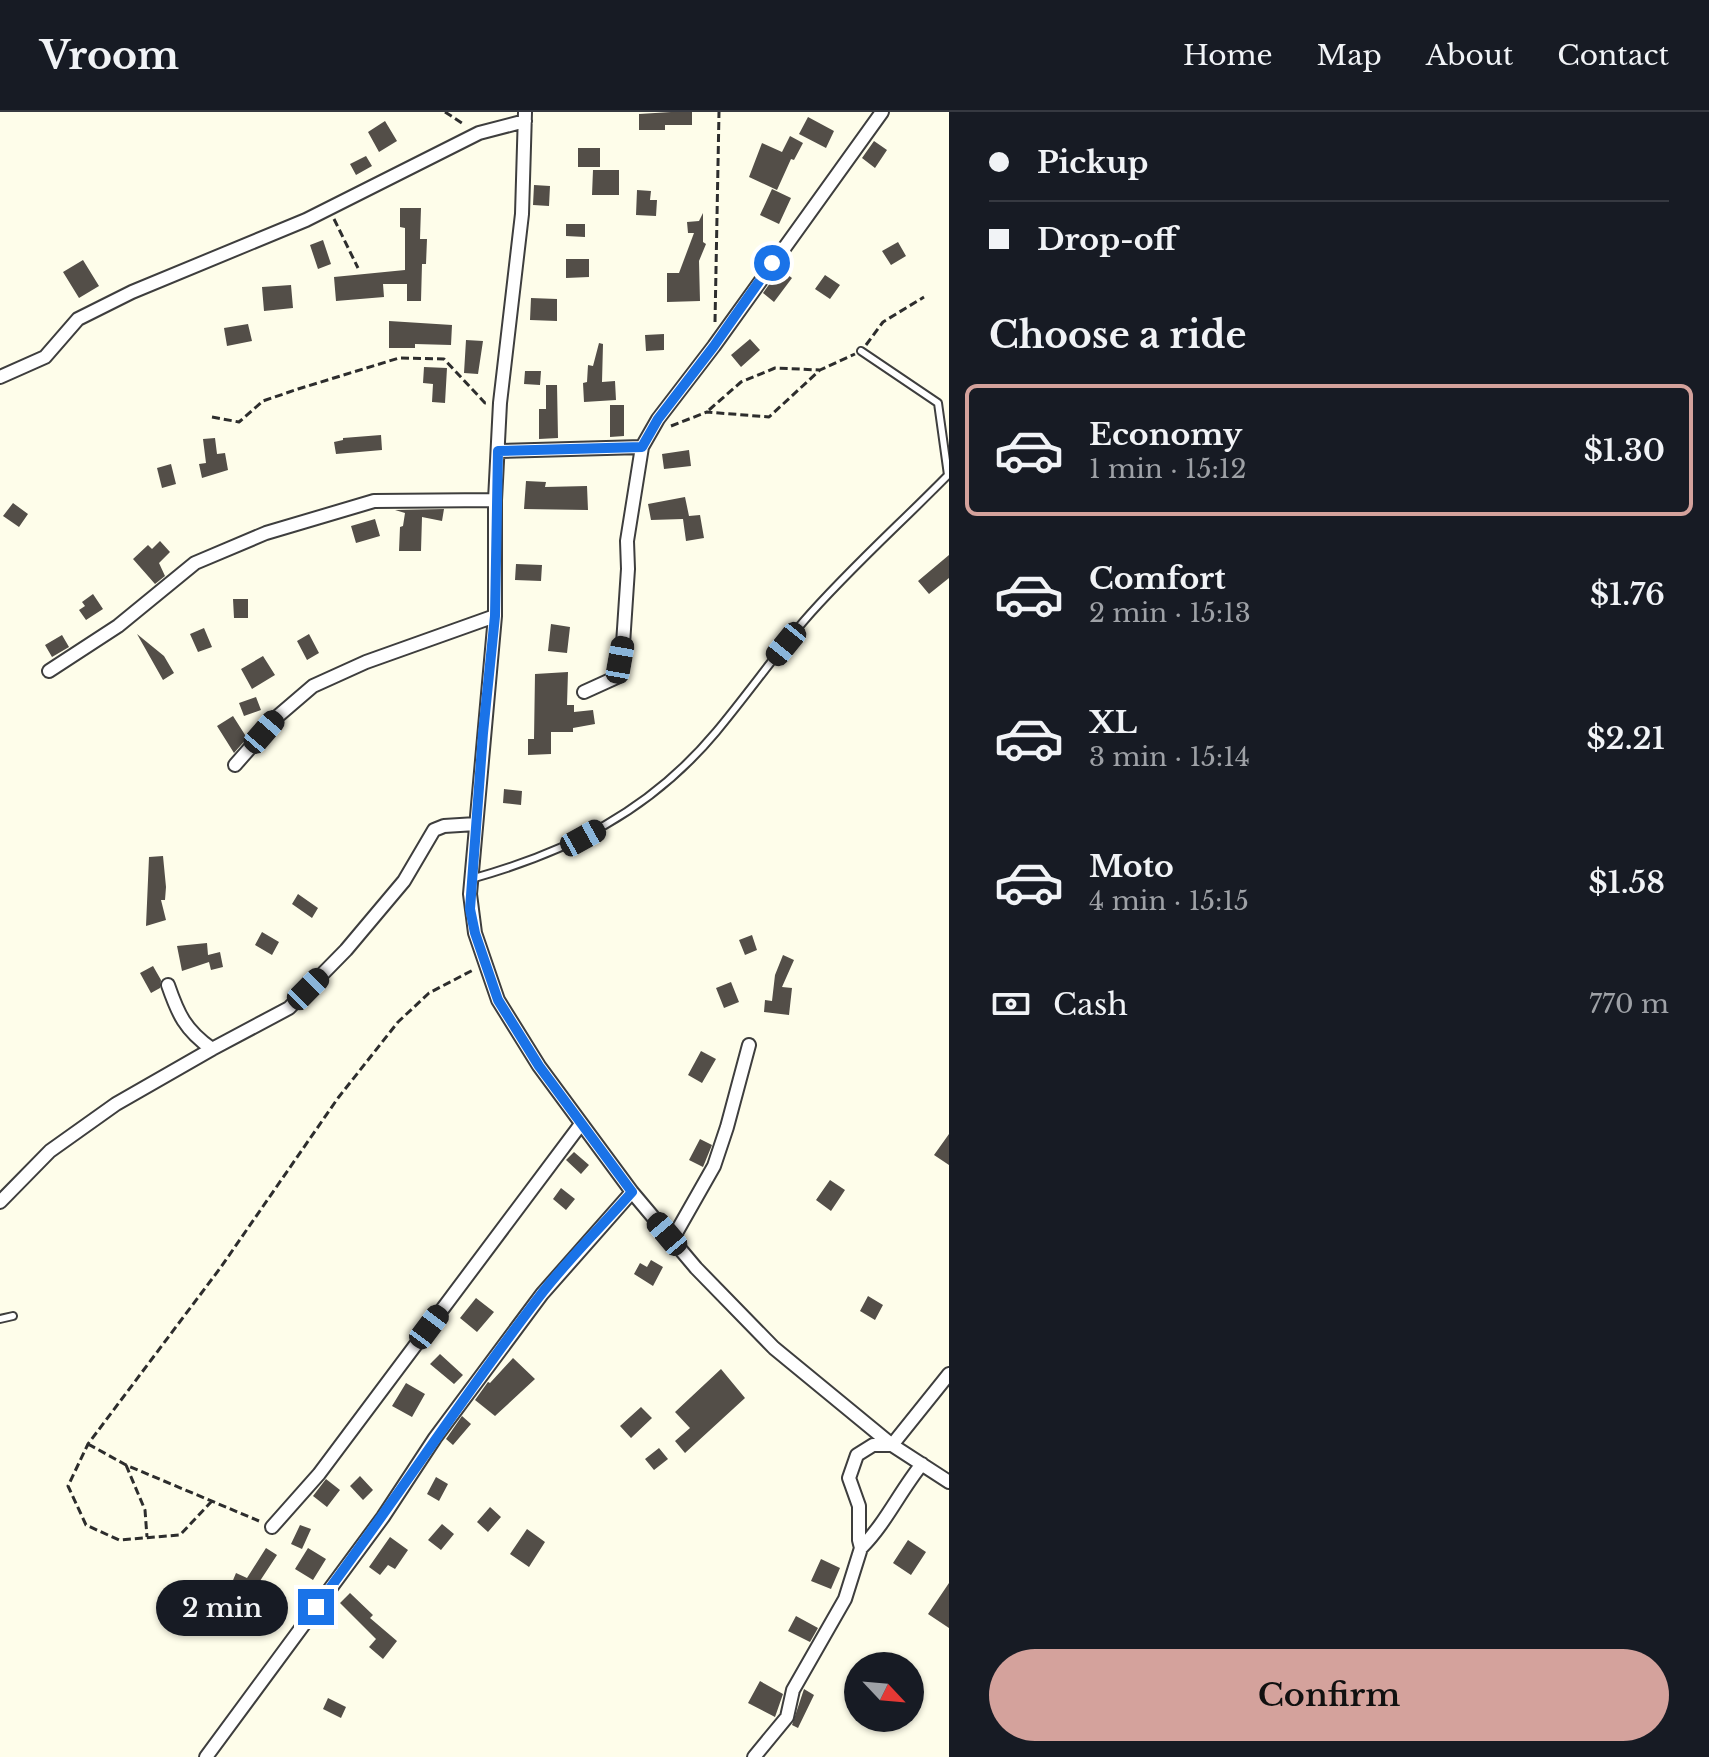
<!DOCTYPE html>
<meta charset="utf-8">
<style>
body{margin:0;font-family:"Libre Baskerville",serif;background:#242831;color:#f1f3f6;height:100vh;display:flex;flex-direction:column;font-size:30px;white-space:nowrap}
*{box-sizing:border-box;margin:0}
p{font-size:26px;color:#9ea1a6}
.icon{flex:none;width:44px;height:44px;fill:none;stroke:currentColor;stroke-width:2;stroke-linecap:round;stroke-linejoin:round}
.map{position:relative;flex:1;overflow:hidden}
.sheet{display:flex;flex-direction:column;background:#171b24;width:760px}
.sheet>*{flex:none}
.guide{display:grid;align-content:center;height:176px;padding:0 40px;background:#171b24}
.needle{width:52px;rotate:116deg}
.controls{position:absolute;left:844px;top:1540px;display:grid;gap:16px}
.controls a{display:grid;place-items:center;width:80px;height:80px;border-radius:50%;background:#171b24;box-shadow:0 2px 6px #0004;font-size:40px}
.end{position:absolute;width:36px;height:36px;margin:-18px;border:10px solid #1a73e8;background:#fff;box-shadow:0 0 0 4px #fff}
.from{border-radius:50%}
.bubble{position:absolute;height:56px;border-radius:28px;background:#171b24;box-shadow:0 2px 6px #0004;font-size:26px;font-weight:600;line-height:56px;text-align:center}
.car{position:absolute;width:24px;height:48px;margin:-24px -12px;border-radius:10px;box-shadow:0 0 6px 2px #0007;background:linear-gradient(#222 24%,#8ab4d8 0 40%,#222 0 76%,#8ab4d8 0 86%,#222 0)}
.guide b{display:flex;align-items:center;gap:28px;height:76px;font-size:30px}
.guide b+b{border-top:2px solid #363941}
.guide i{width:20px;height:20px;background:#f1f3f6}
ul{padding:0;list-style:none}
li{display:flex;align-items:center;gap:24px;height:132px;margin:0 16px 12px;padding:0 24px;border:4px solid transparent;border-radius:12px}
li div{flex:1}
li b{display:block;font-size:30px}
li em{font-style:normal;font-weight:600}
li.active{border-color:#d4a29c}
li>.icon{width:72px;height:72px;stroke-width:1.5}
h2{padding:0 40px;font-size:36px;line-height:96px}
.pay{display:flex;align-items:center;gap:20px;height:88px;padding:0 40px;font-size:30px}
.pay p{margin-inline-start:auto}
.cta{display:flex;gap:16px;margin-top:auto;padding:16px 40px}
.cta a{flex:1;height:92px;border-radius:48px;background:#d4a29c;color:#111;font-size:32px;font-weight:600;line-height:92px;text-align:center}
header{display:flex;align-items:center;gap:48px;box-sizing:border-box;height:112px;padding:0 40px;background:#171b24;border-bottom:2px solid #363941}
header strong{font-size:38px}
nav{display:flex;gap:44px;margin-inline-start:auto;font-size:28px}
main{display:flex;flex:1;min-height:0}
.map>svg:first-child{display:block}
</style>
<header>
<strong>Vroom</strong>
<nav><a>Home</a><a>Map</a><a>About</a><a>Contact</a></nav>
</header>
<main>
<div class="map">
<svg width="949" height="1645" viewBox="0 0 949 1645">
<rect width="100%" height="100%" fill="#fefdea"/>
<path fill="#534e48" d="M671,0h21v13h-27v5h-26v-16z
M808,5l26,14 -8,17 -27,-14z
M385,9l12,20 -18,11 -11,-20z
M790,24l13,7 -9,17 -3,-1 -14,31 -28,-13 13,-34 20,9z
M874,29l13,9 -12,18 -13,-10z
M578,36h22v19h-22z
M366,44l6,10 -16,9 -6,-11z
M593,58h26v25h-27z
M534,73l16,1 -1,20 -16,-1z
M772,77l19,9 -12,26 -19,-9z
M637,78l14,1 -1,9h7l-1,16 -20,-1z
M400,96h21l-1,31h7l-1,25h-4l-1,37h-14v-17h-24l1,13 -48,4 -2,-24 71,-7v-42l-5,-1z
M703,101v29l3,2 -7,17 1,40 -33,1v-29h12l15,-40h-6l-1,-11 12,-1z
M566,112h19v13l-19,-1z
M323,128l8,24 -13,5 -8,-24z
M898,130l8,14 -15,9 -9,-14z
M566,147h23v18l-23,1z
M83,148l16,26 -20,12 -16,-26z
M780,157l12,9 -18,24 -11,-9z
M825,163l15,10 -10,14 -15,-10z
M291,173l2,23 -29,3 -2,-24z
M531,186l26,1v22l-27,-1z
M389,209l63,4 -1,20 -36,-1v4h-26z
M248,212l4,17 -25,5 -3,-18z
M664,222v16l-18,1 -1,-16z
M750,227l10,11 -19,17 -10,-12z
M466,228l17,1 -5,33 -14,-1z
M599,231l4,1 -1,38 13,-1 1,19 -32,2 -1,-19 4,-1 1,-17 5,1z
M424,255l23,1 -2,35 -13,-1 1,-18 -10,-1z
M525,259h16l-1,14 -16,-1z
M546,273h11l1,53 -19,1v-30h7z
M610,293h14v31l-14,1z
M381,323l1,15 -46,4 -2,-12 9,-2v-2z
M215,326l2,16 8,-1 3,17 -26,8 -3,-14 7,-1 -3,-24z
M689,338l2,16 -27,3 -2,-15z
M171,352l5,20 -14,4 -5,-20z
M526,369l20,1 -1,5 42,-1 1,24 -64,-1z
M685,385l4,19 11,-1 4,23 -18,3 -3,-22 -32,1 -3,-16z
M13,391l15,11 -9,13 -16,-11z
M444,397l-2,12 -20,-4 -1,34h-22l1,-24 3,-1 2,-13 -10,-3z
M375,407l5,17 -24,7 -5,-17z
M160,429l10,11 -11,11 6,13 -10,8 -22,-25 15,-14 4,4z
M949,443v23l-20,16 -11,-13z
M516,452l26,1 -1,16 -26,-1z
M93,482l10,15 -17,11 -7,-10 6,-4 -3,-4z
M233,487h15v19h-14z
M551,512l19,3 -3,26 -19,-2z
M204,516l8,19 -14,5 -8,-18z
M137,522l27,22 10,17 -11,7z
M309,522l10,19 -12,7 -10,-19z
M62,523l7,12 -17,10 -7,-12z
M263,544l12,19 -23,14 -11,-20z
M568,560l-1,33h7v7l19,-2 2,14 -22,4v4h-22v22l-23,1v-16h6l1,-65z
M256,585l5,13 -17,6 -5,-13z
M233,604l14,22 -13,15 -17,-27z
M504,677l18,2 -1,14 -18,-2z
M163,744l3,31 -1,13h-4l5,20 -20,6 3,-69z
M298,782l20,14 -6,10 -20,-14z
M262,820l17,10 -7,13 -17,-10z
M752,823l5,15 -12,5 -6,-15z
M207,831l1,12 12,-3 3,15 -12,3 -2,-8 -27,9 -5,-25z
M783,843l11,5 -12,27 10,1 -3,27 -25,-3 1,-12 7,1 3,-26z
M153,854l8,14 -1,8 -9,5 -11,-20z
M731,870l8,20 -15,6 -8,-20z
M701,939l15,8 -14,24 -14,-8z
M949,1022v31l-15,-10z
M700,1027l12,6 -9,22 -14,-7z
M574,1040l15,13 -8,9 -15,-14z
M830,1068l15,10 -14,21 -15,-11z
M561,1076l14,11 -9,11 -13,-11z
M651,1148l12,7 -10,19 -19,-12 6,-11 7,4z
M868,1184l15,9 -8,15 -15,-9z
M476,1186l18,14 -17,20 -17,-14z
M440,1242l23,21 -9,9 -24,-20z
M513,1246l22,21 -40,37 -20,-16 13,-18 2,1z
M721,1257l24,29 -60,55 -10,-12 15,-13 -15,-16z
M406,1271l19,11 -13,23 -20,-11z
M641,1295l11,11 -21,20 -11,-12z
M462,1304l9,8 -18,21 -7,-6z
M659,1336l9,11 -14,11 -9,-11z
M360,1364l13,14 -10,10 -13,-14z
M436,1365l12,7 -9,17 -12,-7z
M326,1367l14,11 -13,17 -14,-11z
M490,1395l11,10 -13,15 -11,-10z
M442,1412l12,10 -13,16 -13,-10z
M300,1413l11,4 -9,20 -11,-5z
M527,1417l18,13 -16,25 -19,-13z
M390,1425l18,13 -13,19 -7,-4 -8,10 -11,-8z
M908,1428l18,12 -15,23 -18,-12z
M266,1436l11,7 -19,29 17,8 -7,15 -37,-22 5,-12 11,5z
M308,1436l18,11 -13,21 -18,-11z
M821,1447l19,9 -9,21 -20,-8z
M949,1471v45l-21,-14z
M350,1481l23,22 -3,3 27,23 -14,18 -14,-12 7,-8 -36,-36z
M796,1504l22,12 -8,14 -22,-11z
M760,1569l23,13 -8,23 -27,-14z
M804,1577l10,6 -16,33 -6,-3z
M328,1586l18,9 -5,11 -18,-9z"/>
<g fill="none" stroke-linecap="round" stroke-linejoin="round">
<defs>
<path id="service" d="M471,767c97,-27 179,-68 245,-147 30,-36 57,-74 87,-110 45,-52 97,-98 145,-147l-10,-72 -77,-52
M0,1207l13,-3"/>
<path id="minor" d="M525,0l-3,102 -22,189 -5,97v116l-25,278 5,39 23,67 41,66 93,126 64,76 78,80 118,97 57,37
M0,265l45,-20 33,-38 54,-27 174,-72 173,-87 46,-12
M498,339l144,-4 16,-28 56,-73 168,-234
M49,559l69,-45 77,-63 71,-30 108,-32 121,-1
M584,580l33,-15 6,-33 5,-75 -1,-28 15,-94
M235,653l43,-49 35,-30 53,-24 129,-46
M168,873c10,29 17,45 44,64
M0,1090l50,-51 66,-47 96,-55 77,-41 57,-58 58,-69 30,-51 10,-4 32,-2
M672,1128l42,-74 13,-39 22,-82
M272,1415l47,-53 262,-350
M861,1436c25,-25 39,-57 61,-84
M206,1645l177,-240 52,-79 107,-144 90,-102
M754,1645l33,-40 6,-27 52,-91 16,-51 -2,-8v-34l-10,-28 8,-23 16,-10h19l57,-71"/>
</defs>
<use href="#service" stroke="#3e3e3e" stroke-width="10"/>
<use href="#minor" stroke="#3e3e3e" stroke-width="16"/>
<path stroke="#2d2d2d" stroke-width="3" stroke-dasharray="8 4" stroke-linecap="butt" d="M445,0l20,13
M334,107l24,49
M715,210l4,-210
M866,233l17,-23 41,-25
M709,298l32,-28 34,-14 45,2
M212,305l27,5 24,-21 35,-12 101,-31 45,1 41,44h3
M671,314l36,-14 62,5 51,-47 35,-16
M88,1332l38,21 133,56
M126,1353l19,45 2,27
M212,1389l-32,34 -61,5 -33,-15 -18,-39 20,-42 133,-177 117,-169 60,-76 31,-29 46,-24"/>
<use href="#service" stroke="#fff" stroke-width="6"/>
<use href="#minor" stroke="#fff" stroke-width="12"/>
</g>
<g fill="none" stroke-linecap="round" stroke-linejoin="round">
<path stroke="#1a73e8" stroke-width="10" d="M316,1495c77,-103 145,-208 223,-310 28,-37 62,-70 93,-105l-93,-126 -41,-66 -23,-67 -5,-24 13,-176 12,-117 3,-165 144,-4 16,-28 56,-73 58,-83"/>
</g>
</svg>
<div class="controls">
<a><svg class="needle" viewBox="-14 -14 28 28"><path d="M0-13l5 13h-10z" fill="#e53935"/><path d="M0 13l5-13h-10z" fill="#9ea1a6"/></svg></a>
</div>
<i class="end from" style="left:772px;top:151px"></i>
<i class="end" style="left:316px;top:1495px"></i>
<div class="bubble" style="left:156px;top:1468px;width:132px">2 min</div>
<i class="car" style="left:786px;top:532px;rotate:219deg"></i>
<i class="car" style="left:620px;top:548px;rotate:10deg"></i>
<i class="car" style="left:264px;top:620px;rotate:41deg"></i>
<i class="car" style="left:583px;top:726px;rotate:61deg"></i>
<i class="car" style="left:308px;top:877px;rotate:45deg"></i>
<i class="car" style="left:667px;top:1122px;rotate:320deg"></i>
<i class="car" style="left:429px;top:1215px;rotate:37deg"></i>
</div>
<section class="sheet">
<div class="guide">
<b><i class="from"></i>Pickup</b>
<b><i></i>Drop-off</b>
</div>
<h2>Choose a ride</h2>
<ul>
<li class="active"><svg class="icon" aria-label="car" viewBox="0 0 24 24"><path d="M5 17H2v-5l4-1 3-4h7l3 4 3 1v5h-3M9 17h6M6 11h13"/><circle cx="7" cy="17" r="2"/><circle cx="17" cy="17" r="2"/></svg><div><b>Economy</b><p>1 min · 15:12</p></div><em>$1.30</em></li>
<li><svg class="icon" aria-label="car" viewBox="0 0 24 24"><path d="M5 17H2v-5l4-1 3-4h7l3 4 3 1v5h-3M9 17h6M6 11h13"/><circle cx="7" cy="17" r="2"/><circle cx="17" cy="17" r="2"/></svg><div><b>Comfort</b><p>2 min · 15:13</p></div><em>$1.76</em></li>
<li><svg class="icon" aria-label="car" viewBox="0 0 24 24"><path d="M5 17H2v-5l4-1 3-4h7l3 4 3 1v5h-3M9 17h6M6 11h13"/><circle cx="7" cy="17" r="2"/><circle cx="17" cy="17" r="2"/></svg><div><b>XL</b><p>3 min · 15:14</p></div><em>$2.21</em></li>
<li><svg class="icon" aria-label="car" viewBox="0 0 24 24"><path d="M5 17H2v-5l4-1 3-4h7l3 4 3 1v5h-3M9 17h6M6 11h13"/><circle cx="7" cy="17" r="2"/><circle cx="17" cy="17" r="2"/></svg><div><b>Moto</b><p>4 min · 15:15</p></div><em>$1.58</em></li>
</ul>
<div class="pay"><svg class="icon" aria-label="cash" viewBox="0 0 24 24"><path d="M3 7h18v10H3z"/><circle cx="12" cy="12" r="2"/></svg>Cash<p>770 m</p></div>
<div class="cta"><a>Confirm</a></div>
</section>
</main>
